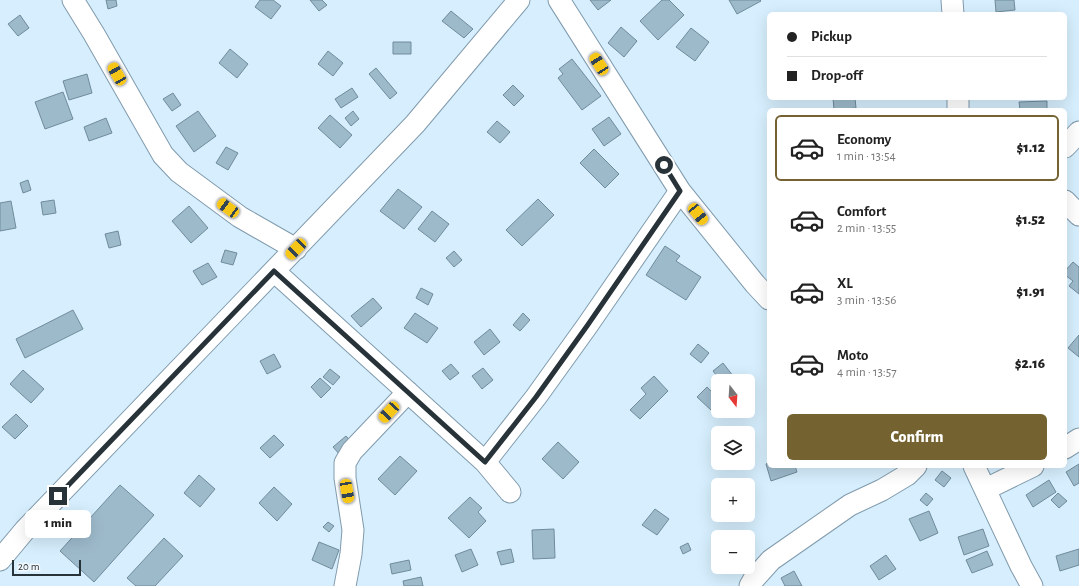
<!DOCTYPE html>
<meta charset="utf-8">
<style>
body{margin:0;font-family:"Alegreya Sans",sans-serif;background:#f6f6f6;color:#222;height:100vh;display:flex;flex-direction:column;font-size:15px;white-space:nowrap}
*{box-sizing:border-box;margin:0}
p{font-size:13px;color:#767676}
.icon{flex:none;width:22px;height:22px;fill:none;stroke:currentColor;stroke-width:2;stroke-linecap:round;stroke-linejoin:round}
.map{position:relative;flex:1;overflow:hidden}
.panel{position:absolute;left:767px;top:108px;width:300px;height:360px;display:flex;flex-direction:column;background:#fff;border-radius:6px;box-shadow:0 4px 16px #0002}
.panel>*{flex:none}
.guide{position:absolute;left:767px;top:12px;width:300px;height:88px;border-radius:6px;box-shadow:0 4px 16px #0002;display:grid;align-content:center;height:88px;padding:0 20px;background:#fff}
.needle{width:26px;rotate:163deg}
.controls{position:absolute;left:711px;top:374px;display:grid;gap:8px}
.controls a{display:grid;place-items:center;width:44px;height:44px;border-radius:6px;background:#fff;box-shadow:0 4px 16px #0002;font-size:20px}
.scale{position:absolute;left:12px;bottom:10px;width:69px;box-sizing:border-box;padding-left:4px;border:2px solid #273239;border-top:0;font-size:11px;line-height:14px;white-space:nowrap;color:#273239;-webkit-text-stroke:3px #f2f8fc;paint-order:stroke}
.end{position:absolute;width:18px;height:18px;margin:-9px;border:5px solid #273239;background:#fff;box-shadow:0 0 0 2px #fff}
.from{border-radius:50%}
.bubble{position:absolute;height:28px;border-radius:6px;background:#fff;box-shadow:0 4px 16px #0002;font-size:13px;font-weight:800;line-height:28px;text-align:center}
.car{position:absolute;width:12px;height:24px;margin:-12px -6px;border-radius:5px;box-shadow:0 0 3px 1px #0007;background:linear-gradient(#f5c518 24%,#345 0 40%,#f5c518 0 76%,#345 0 86%,#f5c518 0)}
.guide b{display:flex;align-items:center;gap:14px;height:38px;font-size:15px}
.guide b+b{border-top:1px solid #e0e0e0}
.guide i{width:10px;height:10px;background:#222}
ul{padding:7px 0 0;list-style:none}
li{display:flex;align-items:center;gap:12px;height:66px;margin:0 8px 6px;padding:0 12px;border:2px solid transparent;border-radius:6px}
li div{flex:1}
li b{display:block;font-size:15px}
li em{font-style:normal;font-weight:800}
li.on{border-color:#746331}
li>.icon{width:36px;height:36px;stroke-width:1.5}
.cta{display:flex;gap:8px;margin-top:auto;padding:8px 20px}
.cta a{flex:1;height:46px;border-radius:6px;background:#746331;color:#fff;font-size:16px;font-weight:800;line-height:46px;text-align:center}
.map>svg:first-child{display:block}
</style>
<div class="map">
<svg width="1079" height="586" viewBox="0 0 1079 586">
<rect width="100%" height="100%" fill="#d6eefd"/>
<path fill="#9dbacb" stroke="#708b9c" d="M106,0h10l1,6 -9,3z
M260,0h13l8,6 -10,13 -16,-12z
M310,0h12l5,5 -8,6z
M590,0h21l-13,10z
M662,0h7l15,15 -26,25 -18,-19z
M729,0h31l1,1 -24,13z
M995,0h19l1,10 -19,2z
M451,11l22,18 -9,9 -22,-17z
M20,15l9,13 -11,8 -10,-12z
M621,27l16,14 -13,16 -16,-14z
M691,28l18,14 -14,19 -19,-14z
M393,42h18v12h-18z
M230,49l18,15 -11,14 -18,-15z
M328,51l15,12 -10,13 -15,-12z
M572,59l29,37 -19,14 -24,-32 5,-4 -4,-5z
M376,68l21,25 -7,6 -21,-25z
M87,74l5,19 -23,7 -6,-19z
M513,85l11,11 -10,10 -11,-11z
M352,88l6,9 -17,11 -6,-9z
M63,92l10,27 -28,10 -10,-27z
M173,93l8,12 -9,6 -9,-12z
M833,98h22l1,10 -22,2z
M1047,101v9h-27l-1,-8z
M198,111l18,25 -22,16 -18,-26z
M353,111l6,8 -8,7 -6,-8z
M330,115l22,20 -12,13 -22,-20z
M609,117l12,17 -17,12 -12,-17z
M106,118l6,15 -23,8 -5,-14z
M497,121l13,11 -10,11 -13,-11z
M226,147l12,6 -10,17 -12,-7z
M594,149l25,25 -14,14 -25,-25z
M28,180l3,10 -8,3 -3,-10z
M398,189l24,18 -18,22 -24,-18z
M538,199l16,16 -32,31 -16,-16z
M54,200l2,13 -13,2 -2,-13z
M11,201l5,27 -16,3v-28z
M189,206l19,22 -17,15 -19,-22z
M432,211l17,13 -14,18 -17,-13z
M118,231l3,14 -12,3 -4,-14z
M665,246l15,10 -4,5 25,16 -15,23 -40,-25z
M225,250l12,3 -4,12 -12,-3z
M454,251l8,9 -8,7 -8,-9z
M1073,262l6,5v27l-10,-8 4,-5 -8,-6v-4z
M208,263l9,14 -15,8 -9,-14z
M421,288l12,6 -5,11 -12,-7z
M373,298l9,10 -21,19 -10,-11z
M73,310l10,19 -58,29 -9,-19z
M415,313l23,15 -11,15 -23,-15z
M523,313l7,7 -10,11 -7,-6z
M490,329l10,13 -16,13 -10,-13z
M1079,335v22l-11,-9z
M698,344l11,9 -8,10 -11,-9z
M274,354l7,13 -14,7 -7,-13z
M723,363l14,18h-16l-8,-10z
M451,364l8,9 -9,7 -8,-9z
M483,368l10,12 -11,9 -10,-13z
M330,369l10,8 -7,8 -10,-8z
M23,370l21,19 -13,14 -21,-19z
M654,376l14,15 -28,28 -10,-9 16,-16 -5,-6z
M320,378l11,10 -10,10 -10,-11z
M707,387l11,11v6l-6,7 -15,-14z
M16,414l12,12 -13,13 -13,-12z
M274,435l10,10 -14,13 -10,-10z
M346,436l8,9 -13,11 -8,-9z
M558,442l21,20 -16,17 -21,-20z
M400,456l17,15 -22,24 -17,-16z
M769,462v4h26l2,6 -26,9 -5,-17z
M1079,464v19l-5,3 -8,-14z
M942,471l9,7 -7,9 -9,-7z
M199,475l16,14 -15,18 -16,-14z
M1049,480l7,12 -23,15 -7,-12z
M120,485l34,30 -60,67 -34,-31z
M274,487l18,17 -15,17 -18,-18z
M926,493l7,6 -6,7 -7,-6z
M1058,493l9,8 -8,7 -8,-8z
M470,497l12,11 -4,4 8,9 -17,17 -21,-20z
M655,509l14,10 -12,16 -15,-10z
M929,511l9,22 -18,8 -11,-22z
M328,522l6,4 -5,6 -6,-5z
M554,529l1,29 -22,1 -1,-29z
M983,529l6,17 -25,9 -6,-18z
M164,538l19,18 -28,30h-19l-9,-8z
M319,542l20,8 -7,19 -20,-9z
M688,543l3,7 -8,4 -3,-7z
M471,549l7,16 -16,7 -7,-17z
M511,549l3,13 -13,3 -4,-13z
M1079,549v16l-19,6 -4,-15z
M987,551l6,14 -21,8 -6,-13z
M886,555l10,14 -17,11 -9,-14z
M409,560l2,10 -19,4 -2,-10z
M794,571l8,15h-17l-4,-8z
M421,577l2,9h-19l-1,-5z"/>
<g fill="none" stroke-linecap="round" stroke-linejoin="round">
<defs>
<path id="minor" d="M73,0l21,34 69,121 16,17 61,45 56,32
M559,0l121,191 75,93 14,15
M952,0l1,14
M958,98v12
M1065,147l14,-15
M1065,201l14,14
M274,271l211,191 25,30
M1065,448l14,-9
M485,462l51,-65 51,-71 93,-135
M974,466l47,100 11,20
M986,489l47,-23
M0,560l25,-30 390,-406 104,-124
M345,586l6,-32 2,-24 -8,-52v-15l7,-12 56,-59
M750,586l4,-7 17,-19 79,-55 32,-15 25,-15 9,-9"/>
</defs>
<use href="#minor" stroke="#809bad" stroke-width="23"/>
<use href="#minor" stroke="#fff" stroke-width="21"/>
</g>
<g fill="none" stroke-linecap="round" stroke-linejoin="round">
<path stroke="#273239" stroke-width="5" d="M58,496l216,-225 211,191 51,-65 51,-71 93,-135 -16,-26"/>
</g>
</svg>
<div class="controls">
<a><svg class="needle" viewBox="-14 -14 28 28"><path d="M0-13l5 13h-10z" fill="#e53935"/><path d="M0 13l5-13h-10z" fill="#767676"/></svg></a>
<a><svg class="icon" aria-label="layers" viewBox="0 0 24 24"><path d="M12 4l9 5-9 5-9-5zM3 14l9 5 9-5"/></svg></a>
<a>+</a>
<a>−</a>
</div>
<div class="scale">20 m</div>
<i class="end from" style="left:664px;top:165px"></i>
<i class="end" style="left:58px;top:496px"></i>
<div class="bubble" style="left:25px;top:510px;width:66px">1 min</div>
<i class="car" style="left:599px;top:64px;rotate:327deg"></i>
<i class="car" style="left:117px;top:74px;rotate:330deg"></i>
<i class="car" style="left:228px;top:208px;rotate:306deg"></i>
<i class="car" style="left:698px;top:214px;rotate:141deg"></i>
<i class="car" style="left:296px;top:249px;rotate:224deg"></i>
<i class="car" style="left:389px;top:412px;rotate:223deg"></i>
<i class="car" style="left:347px;top:491px;rotate:170deg"></i>
<div class="guide">
<b><i class="from"></i>Pickup</b>
<b><i></i>Drop-off</b>
</div>
<section class="panel">
<ul>
<li class="on"><svg class="icon" aria-label="car" viewBox="0 0 24 24"><path d="M5 17H2v-5l4-1 3-4h7l3 4 3 1v5h-3M9 17h6M6 11h13"/><circle cx="7" cy="17" r="2"/><circle cx="17" cy="17" r="2"/></svg><div><b>Economy</b><p>1 min · 13:54</p></div><em>$1.12</em></li>
<li><svg class="icon" aria-label="car" viewBox="0 0 24 24"><path d="M5 17H2v-5l4-1 3-4h7l3 4 3 1v5h-3M9 17h6M6 11h13"/><circle cx="7" cy="17" r="2"/><circle cx="17" cy="17" r="2"/></svg><div><b>Comfort</b><p>2 min · 13:55</p></div><em>$1.52</em></li>
<li><svg class="icon" aria-label="car" viewBox="0 0 24 24"><path d="M5 17H2v-5l4-1 3-4h7l3 4 3 1v5h-3M9 17h6M6 11h13"/><circle cx="7" cy="17" r="2"/><circle cx="17" cy="17" r="2"/></svg><div><b>XL</b><p>3 min · 13:56</p></div><em>$1.91</em></li>
<li><svg class="icon" aria-label="car" viewBox="0 0 24 24"><path d="M5 17H2v-5l4-1 3-4h7l3 4 3 1v5h-3M9 17h6M6 11h13"/><circle cx="7" cy="17" r="2"/><circle cx="17" cy="17" r="2"/></svg><div><b>Moto</b><p>4 min · 13:57</p></div><em>$2.16</em></li>
</ul>
<div class="cta"><a>Confirm</a></div>
</section>
</div>
